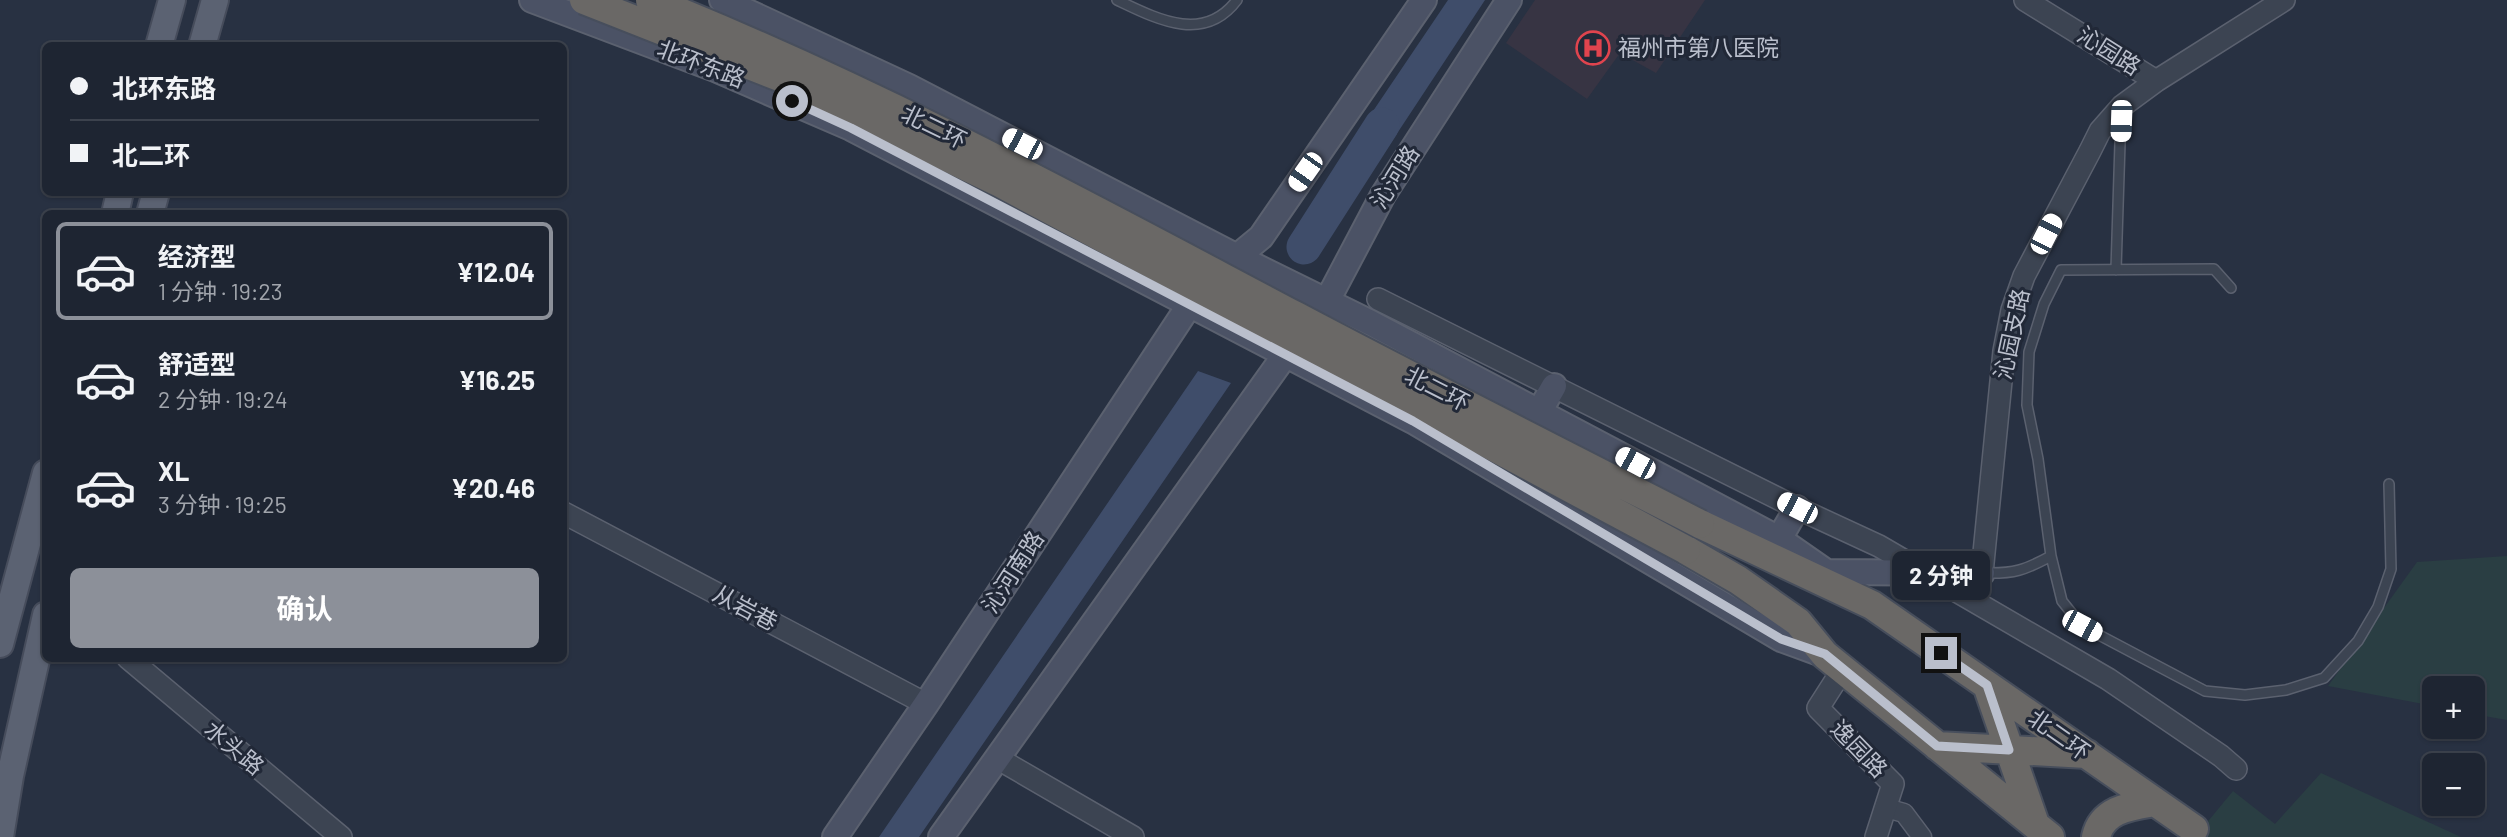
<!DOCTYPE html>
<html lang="zh">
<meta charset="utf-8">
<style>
body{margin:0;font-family:Barlow,"Noto Sans SC",sans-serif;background:#262d3a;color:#f1f3f6;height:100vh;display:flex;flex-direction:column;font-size:26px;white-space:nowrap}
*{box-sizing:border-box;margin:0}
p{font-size:23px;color:#a1a5ac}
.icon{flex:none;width:38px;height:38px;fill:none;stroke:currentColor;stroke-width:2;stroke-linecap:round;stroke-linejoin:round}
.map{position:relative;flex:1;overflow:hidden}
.details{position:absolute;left:42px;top:210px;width:525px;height:452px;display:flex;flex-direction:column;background:#1e2532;border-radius:10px;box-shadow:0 2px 5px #0004,0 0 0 2px #3c424d}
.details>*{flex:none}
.hud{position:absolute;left:42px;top:42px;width:525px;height:154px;border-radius:10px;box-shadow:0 2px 5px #0004,0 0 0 2px #3c424d;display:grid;align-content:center;height:154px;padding:0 28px;background:#1e2532}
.buttons{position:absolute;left:2422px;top:676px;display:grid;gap:14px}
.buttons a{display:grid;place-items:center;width:63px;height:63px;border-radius:10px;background:#1e2532;box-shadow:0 2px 5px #0004,0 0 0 2px #3c424d;font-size:35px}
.end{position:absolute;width:32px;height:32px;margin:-16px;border:9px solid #babfcc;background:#111;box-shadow:0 0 0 4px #111}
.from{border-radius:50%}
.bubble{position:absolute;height:49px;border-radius:10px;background:#1e2532;box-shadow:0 2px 5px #0004,0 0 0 2px #3c424d;font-size:23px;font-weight:700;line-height:49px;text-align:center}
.car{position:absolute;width:21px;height:42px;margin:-21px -10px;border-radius:9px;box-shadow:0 0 5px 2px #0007;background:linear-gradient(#fff 24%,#345 0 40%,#fff 0 76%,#345 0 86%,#fff 0)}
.hud b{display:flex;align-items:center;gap:24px;height:66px;font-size:26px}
.hud b+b{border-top:2px solid #3c424d}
.hud i{width:18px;height:18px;background:#f1f3f6}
ul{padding:12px 0 0;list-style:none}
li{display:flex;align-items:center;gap:21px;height:98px;margin:0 14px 10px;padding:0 14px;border:4px solid transparent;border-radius:10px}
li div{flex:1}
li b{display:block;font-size:26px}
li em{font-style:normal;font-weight:700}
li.active{border-color:#8c9099}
li>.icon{width:63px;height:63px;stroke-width:1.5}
.primary-button{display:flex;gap:14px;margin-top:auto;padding:14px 28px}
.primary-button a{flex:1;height:80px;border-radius:10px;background:#8c9099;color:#fff;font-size:28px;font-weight:700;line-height:80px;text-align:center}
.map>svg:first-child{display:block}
</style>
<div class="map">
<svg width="2507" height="837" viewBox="0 0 2507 837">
<rect width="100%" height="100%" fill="#283142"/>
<path fill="#373443" d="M1535,0h170l-49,73 -36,-20 -33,46 -81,-56z"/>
<path fill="#2a3e43" d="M2507,556v164l-34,-6v-26h-39v18l-106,-20 89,-124z
M2321,773l140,64h-266l38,-46 42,33z"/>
<path fill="#3f4d6a" d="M1448,0h37l-114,173 -29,-16z
M1198,371l33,12 -312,454h-40z"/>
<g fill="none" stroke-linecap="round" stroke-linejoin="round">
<path stroke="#3f4d6a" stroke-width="35" d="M1304,247l78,-122"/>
<defs>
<path id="service" d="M1117,0c40,19 87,44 120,0
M2116,270l5,-159
M2231,288l-17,-19 -153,1 -17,34 -15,48 -2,53 11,54 13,97 11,45 20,25 123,65 40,4 41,-5 38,-12 34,-37 20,-34 13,-38 -2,-85
M1984,573c30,1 41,-3 67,-17"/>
<path id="minor" d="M1886,808l18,5 18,24"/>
<path id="tertiary" d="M2025,0l131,81
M1378,299l419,209 82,38 229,133 113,77 15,13
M564,513l362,191
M1982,573l22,-222 8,-41 12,-34 66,-125 10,-20 22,-25 34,-25 128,-81
M128,658l213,179
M1843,669l-25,39 75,76 -17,53
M997,758l136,79"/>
<path id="secondary" d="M532,0l183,69 136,59 562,293 368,218 44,16
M722,0l187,87 330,171 132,65 408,216 56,39
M1227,265l34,-28 163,-237
M1318,313l9,-12 56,-106 126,-195
M1539,412l15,-26
M1779,539l18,-31
M1827,572l155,1
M835,837l91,-133 272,-412
M941,837l352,-493"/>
<path id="primary" d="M159,46l13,-46
M202,46l13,-46
M115,214l5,-22
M150,214l6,-22
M0,644l46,-171
M0,837l10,-61 36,-161"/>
<path id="trunk" d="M1700,524l172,81 322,224
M1686,550l52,30 60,42 27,33 225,182
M1987,685l48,139
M1937,746l150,8
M2096,837c6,-28 35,-31 59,-35"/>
</defs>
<use href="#service" stroke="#5b616f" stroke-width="12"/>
<use href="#minor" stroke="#5b616f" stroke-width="21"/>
<use href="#tertiary" stroke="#5b616f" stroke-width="24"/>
<use href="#secondary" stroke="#5b616f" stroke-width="28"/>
<use href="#primary" stroke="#464c5b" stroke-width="30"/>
<use href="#trunk" stroke="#474e5c" stroke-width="32"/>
<use href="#service" stroke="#3c4452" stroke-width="9"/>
<use href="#minor" stroke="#3c4452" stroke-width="18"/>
<use href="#tertiary" stroke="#3c4452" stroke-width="21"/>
<use href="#secondary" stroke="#4b5265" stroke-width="24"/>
<use href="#primary" stroke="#5b6272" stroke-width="26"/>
<use href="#trunk" stroke="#6a6866" stroke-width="28"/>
<defs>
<path id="trunk-bridge" d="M584,0l198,78 218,105 686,367
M650,0c224,89 434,204 646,316 134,71 270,139 404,208"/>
</defs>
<use href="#trunk-bridge" stroke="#474e5c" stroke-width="32" stroke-linecap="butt"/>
<use href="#trunk-bridge" stroke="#6a6866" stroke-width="28"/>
</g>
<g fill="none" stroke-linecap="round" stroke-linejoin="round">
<path stroke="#babfcc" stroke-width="9" d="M792,101l59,27 562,293 368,218 44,15 112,92 72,4 -22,-65 -46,-32"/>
</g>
<defs>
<symbol id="hospital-ring" viewBox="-11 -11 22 22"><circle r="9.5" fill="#212837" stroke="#e0444e" stroke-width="1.5"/><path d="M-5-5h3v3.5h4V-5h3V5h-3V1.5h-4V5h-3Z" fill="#e0444e"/></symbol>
</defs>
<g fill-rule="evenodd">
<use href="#hospital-ring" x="1574" y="29" width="38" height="38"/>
</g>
<g text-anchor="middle" stroke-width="6" stroke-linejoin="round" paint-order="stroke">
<g font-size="23" fill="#babfcc" stroke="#212837" text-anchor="start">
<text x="1618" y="56">福州市第八医院</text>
</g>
<g font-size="23" fill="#babfcc" stroke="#212837">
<text transform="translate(2109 51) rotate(32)" y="8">沁园路</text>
<text transform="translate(701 64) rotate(21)" y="8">北环东路</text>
<text transform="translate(934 127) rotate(26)" y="8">北二环</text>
<text transform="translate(1395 177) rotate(-58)" y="8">沁河路</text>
<text transform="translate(2012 334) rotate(-78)" y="8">沁园支路</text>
<text transform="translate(1437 389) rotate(27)" y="8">北二环</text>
<text transform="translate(1013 572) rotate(-57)" y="8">沁河南路</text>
<text transform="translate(745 608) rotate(28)" y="8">从岩巷</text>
<text transform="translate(2059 735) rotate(35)" y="8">北二环</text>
<text transform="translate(234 748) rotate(40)" y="8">水头路</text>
<text transform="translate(1859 749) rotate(46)" y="8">逸园路</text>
</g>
</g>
</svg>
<div class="buttons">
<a>+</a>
<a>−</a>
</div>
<i class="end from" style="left:792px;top:101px"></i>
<i class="end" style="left:1941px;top:653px"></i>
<div class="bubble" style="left:1892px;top:551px;width:98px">2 分钟</div>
<i class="car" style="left:2121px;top:121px;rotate:182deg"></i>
<i class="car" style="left:1022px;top:144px;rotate:297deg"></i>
<i class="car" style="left:1305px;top:172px;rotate:215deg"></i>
<i class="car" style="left:2046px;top:234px;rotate:27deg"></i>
<i class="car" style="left:1635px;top:463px;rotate:298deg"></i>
<i class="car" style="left:1797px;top:508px;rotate:297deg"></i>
<i class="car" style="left:2082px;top:626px;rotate:118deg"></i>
<div class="hud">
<b><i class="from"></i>北环东路</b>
<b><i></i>北二环</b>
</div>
<section class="details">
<ul>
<li class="active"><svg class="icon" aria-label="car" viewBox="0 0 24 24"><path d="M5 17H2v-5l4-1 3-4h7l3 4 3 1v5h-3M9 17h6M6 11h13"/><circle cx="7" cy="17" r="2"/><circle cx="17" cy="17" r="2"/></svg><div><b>经济型</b><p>1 分钟 · 19:23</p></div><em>¥12.04</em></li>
<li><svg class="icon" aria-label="car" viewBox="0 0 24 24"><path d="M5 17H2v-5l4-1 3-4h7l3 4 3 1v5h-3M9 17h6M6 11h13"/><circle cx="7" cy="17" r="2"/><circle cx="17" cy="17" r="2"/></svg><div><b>舒适型</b><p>2 分钟 · 19:24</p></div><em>¥16.25</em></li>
<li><svg class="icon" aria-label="car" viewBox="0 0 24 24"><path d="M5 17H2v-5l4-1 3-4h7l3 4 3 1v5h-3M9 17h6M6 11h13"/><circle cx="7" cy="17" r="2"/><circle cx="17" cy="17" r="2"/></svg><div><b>XL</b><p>3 分钟 · 19:25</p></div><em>¥20.46</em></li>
</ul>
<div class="primary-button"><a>确认</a></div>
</section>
</div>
